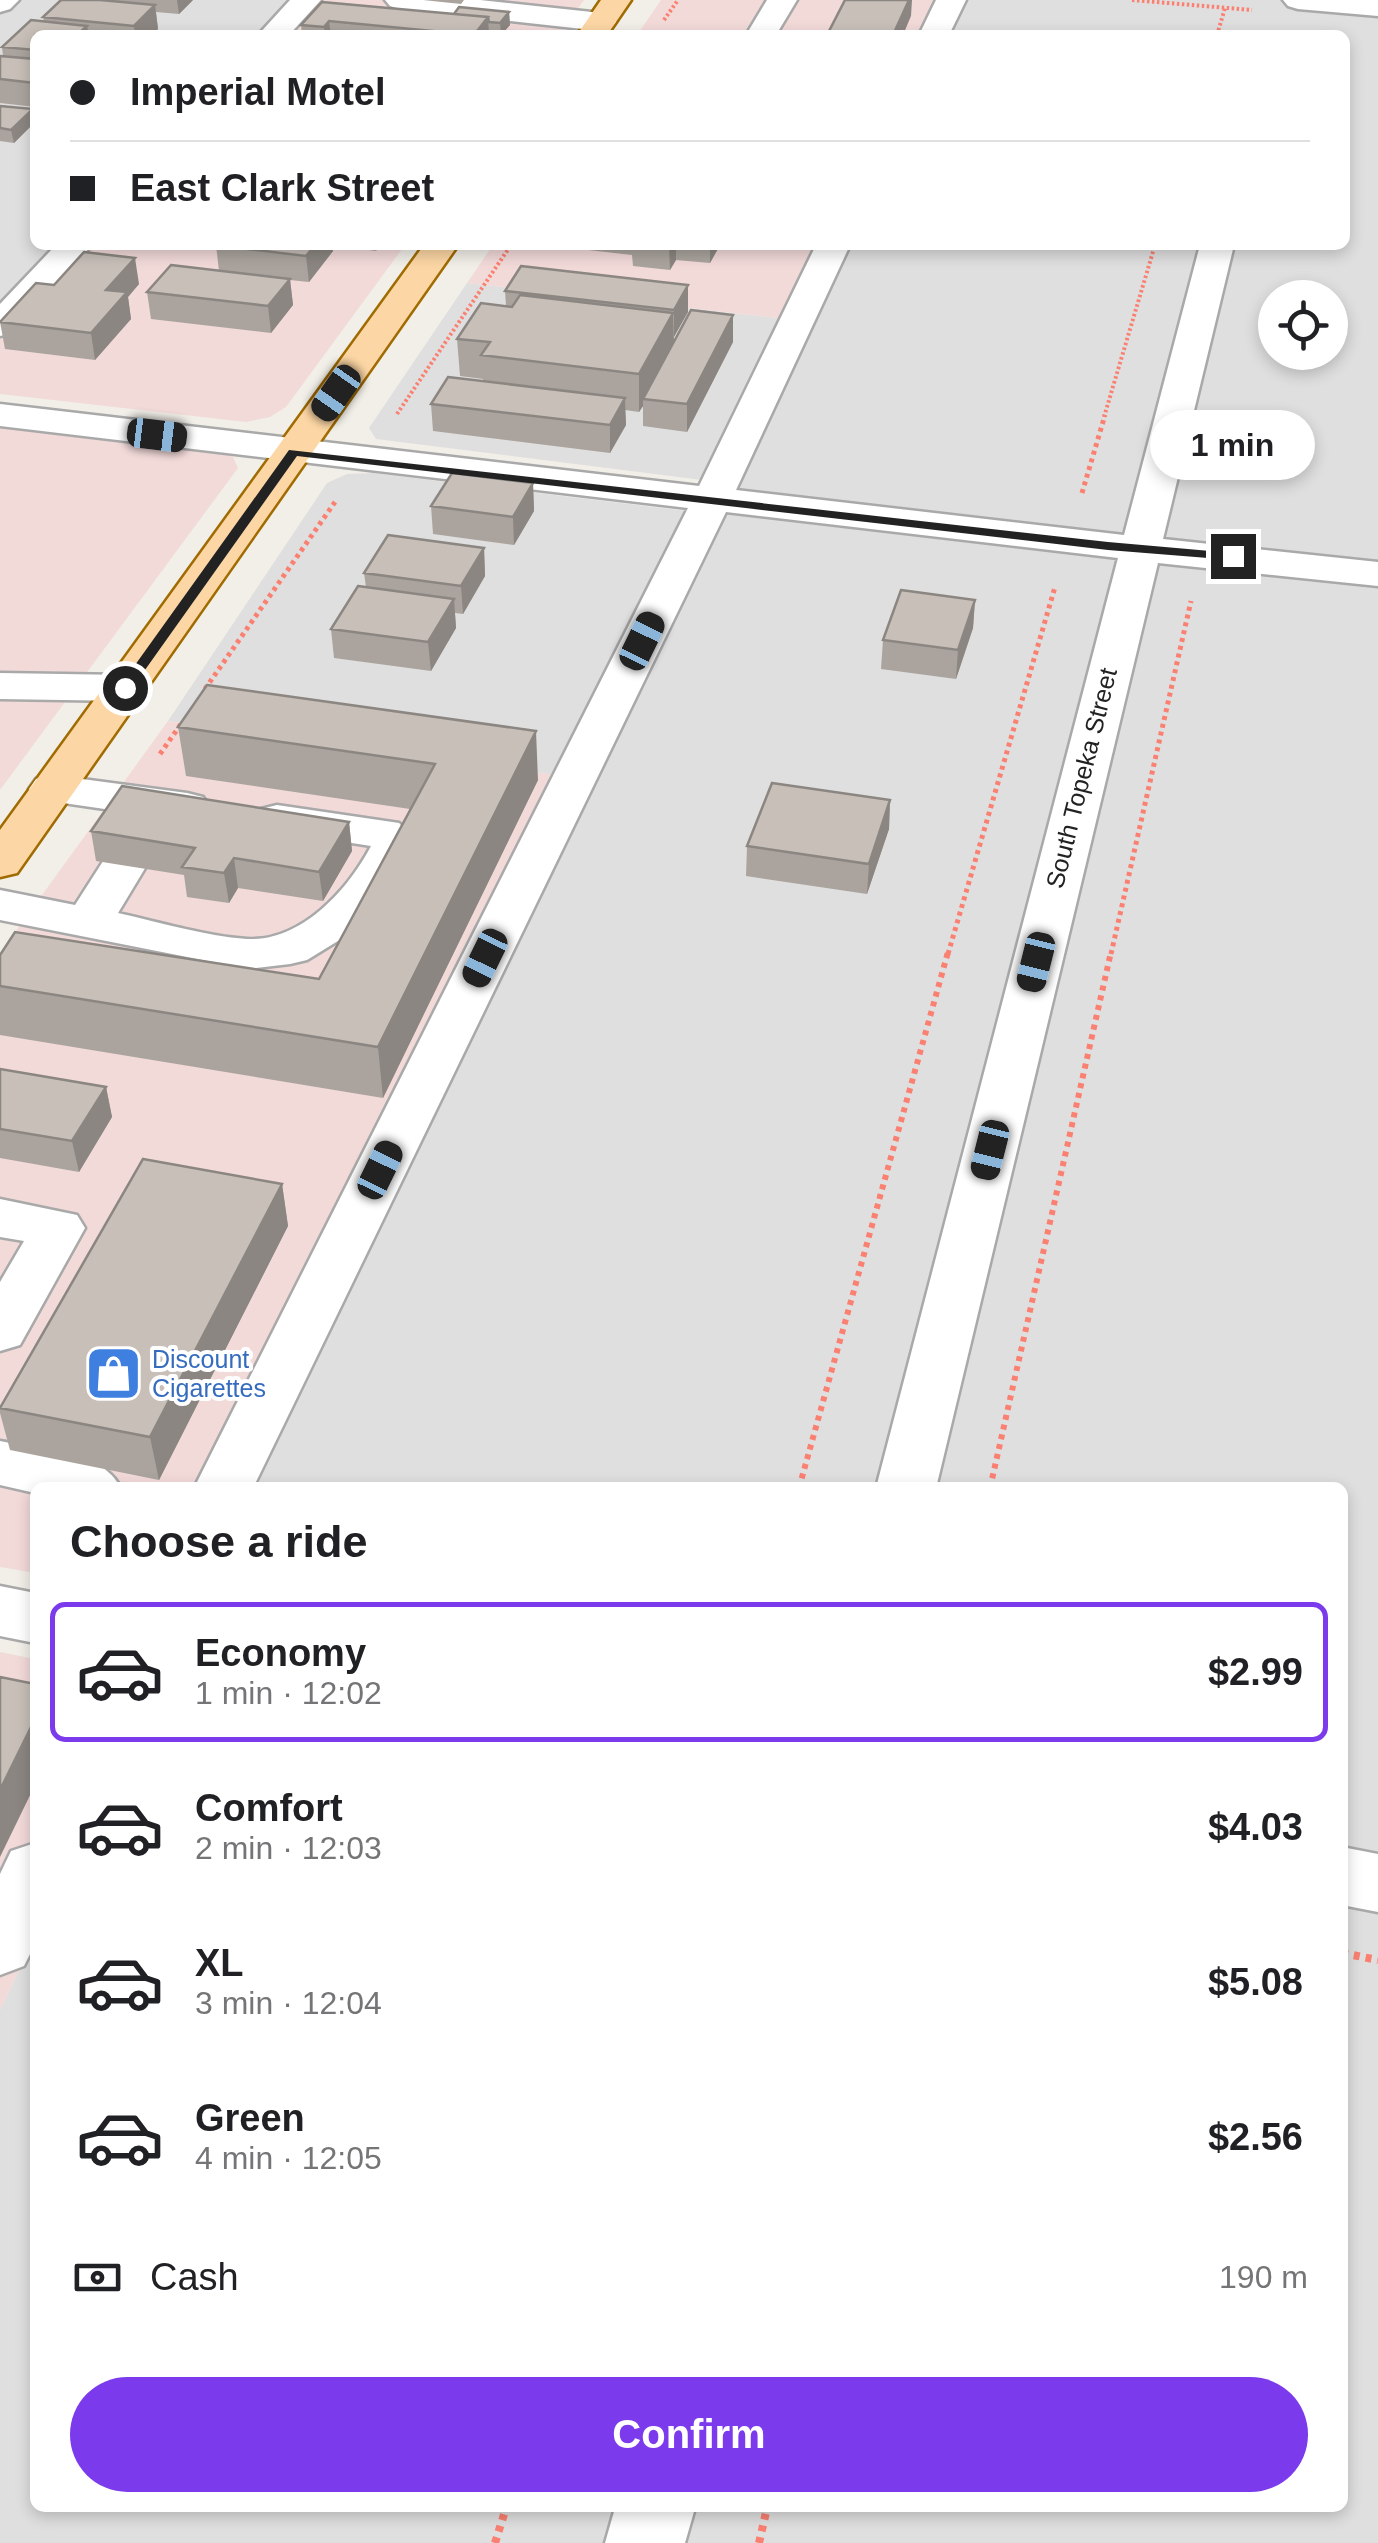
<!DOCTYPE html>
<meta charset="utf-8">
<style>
body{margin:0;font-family:Arial,sans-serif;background:#f2f2f2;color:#202124;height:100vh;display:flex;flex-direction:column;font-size:38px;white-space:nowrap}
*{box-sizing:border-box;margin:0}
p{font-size:32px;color:#757577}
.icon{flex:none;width:55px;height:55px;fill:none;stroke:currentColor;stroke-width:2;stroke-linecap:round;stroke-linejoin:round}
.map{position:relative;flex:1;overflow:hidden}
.panel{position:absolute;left:30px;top:1482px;width:1318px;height:1030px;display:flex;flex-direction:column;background:#fff;border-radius:15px;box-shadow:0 5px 15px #0003}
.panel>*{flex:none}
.banner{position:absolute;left:30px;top:30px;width:1320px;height:220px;border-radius:15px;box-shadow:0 5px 15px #0003;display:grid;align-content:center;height:220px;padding:0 40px;background:#fff}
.buttons{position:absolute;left:1258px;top:280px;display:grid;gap:20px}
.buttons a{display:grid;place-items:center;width:90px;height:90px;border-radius:50%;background:#fff;box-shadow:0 5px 15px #0003;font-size:50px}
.end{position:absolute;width:45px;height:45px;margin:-22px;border:12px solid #222;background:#fff;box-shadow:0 0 0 5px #fff}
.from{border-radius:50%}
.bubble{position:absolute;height:70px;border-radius:35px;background:#fff;box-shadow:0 5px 15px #0003;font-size:32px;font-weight:700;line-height:70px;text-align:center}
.car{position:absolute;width:30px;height:60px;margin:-30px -15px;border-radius:12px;box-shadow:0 0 8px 2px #0007;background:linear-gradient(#222 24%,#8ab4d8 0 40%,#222 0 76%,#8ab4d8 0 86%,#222 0)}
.banner b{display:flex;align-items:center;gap:35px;height:95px;font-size:38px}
.banner b+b{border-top:2px solid #e0e0e0}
.banner i{width:25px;height:25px;background:#202124}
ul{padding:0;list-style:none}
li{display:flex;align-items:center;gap:30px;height:140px;margin:0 20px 15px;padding:0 20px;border:5px solid transparent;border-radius:15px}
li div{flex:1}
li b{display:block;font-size:38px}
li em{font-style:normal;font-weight:700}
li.selected{border-color:#7c3aed}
li>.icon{width:90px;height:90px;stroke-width:1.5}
h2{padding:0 40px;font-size:45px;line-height:120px}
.pay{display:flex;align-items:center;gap:25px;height:110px;padding:0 40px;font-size:38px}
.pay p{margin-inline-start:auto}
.button{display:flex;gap:20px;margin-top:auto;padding:20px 40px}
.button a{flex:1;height:115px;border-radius:60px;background:#7c3aed;color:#fff;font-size:40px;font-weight:700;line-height:115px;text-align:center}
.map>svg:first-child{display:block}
</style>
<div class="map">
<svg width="1378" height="2543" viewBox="0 0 1378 2543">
<rect width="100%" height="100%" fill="#f2efe9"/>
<path fill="#e0dfdf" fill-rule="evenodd" d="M0,0h290l-34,35h-221v210h19l-54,56z
M948,0h430v2543h-1378v-533l35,-73v571h1307v-1020l-1092,-1 326,-709 -408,-57 159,-238 20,-9 25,-1 332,40 14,-31 -342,-43 -7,-11 98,-145 328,37 37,-75h513v-210h-414zM1275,298h55v54h-55z"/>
<path fill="#f2dad9" d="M290,0h294l-25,35h-303z
M661,0h287l-17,35h-294z
M54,245h351l-119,162 -16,10 -24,5 -246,-28v-93z
M493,245h339l-36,75 -329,-37z
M0,425l219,26 14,6 5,11 -238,322z
M168,721l409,57 -327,709 -215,1v85l-35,-6v-614z
M0,1652l35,7v278l-35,73z"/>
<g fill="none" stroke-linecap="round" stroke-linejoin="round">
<defs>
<path id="minor" d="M0,0h19l-9,9 -10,3z
M290,0h31l-32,35h-31z
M385,0h95l121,13 10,3 5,6 -5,6 -10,3 -201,-22 -10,-3z
M767,0h30l-21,35h-30z
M936,0h30l-17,35h-30z
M1283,0h95v16l-80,-7 -10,-3z
M56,245h36l-79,88 -13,3v-32z
M816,245h34l-114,245 388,45 76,-290h34l-71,294 215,23v24l-220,-23 -222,925h-60l242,-930 -392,-46 -473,976h-59l494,-980 -688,-82v-22l699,82z
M0,673l125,2 15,4 7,9 -7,9 -15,4 -125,-2z
M52,775l135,18 16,4 7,10 -7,10 -16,4 -151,-22 -7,-10 7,-10z
M277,805l122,18 20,20 -21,39 -39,46 -52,32 -17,4 -42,5 -248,-49v-30l75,15 32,-50 17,-4 17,4 6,10 -29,48c41,9 87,23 129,26 54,3 101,-49 124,-93l-110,-17 -7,-10 7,-10z
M0,1199l77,16 8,13 -65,117 -20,6v-69l24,-41 -24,-4z
M0,1441c39,8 101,8 121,47h-86v5l-35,-8z
M0,1586l35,7v50l-35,-7z
M35,1843v101l-11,22 -24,9v-101l11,-23z
M1342,1847l36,7v58l-36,-7z
M615,2508h80l-10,35h-80z"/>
<path id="major" d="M601,0h30l-24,35h-30z
M424,245h34l-441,628 -17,4v-47z"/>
</defs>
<use href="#minor" stroke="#a9a9a9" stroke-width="5"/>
<use href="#major" stroke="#a06b00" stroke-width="5"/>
<path stroke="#fa8072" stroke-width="4" stroke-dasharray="2.5 2.5" stroke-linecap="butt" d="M1132,0l120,10
M664,20l14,-20
M1217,35l8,-27
M397,414l114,-169
M1104,417l51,-172"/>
<path stroke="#fa8072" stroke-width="5" stroke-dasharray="4 4" stroke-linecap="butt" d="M1082,493l23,-78
M205,689l130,-187
M160,754l21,-30
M948,954l107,-367
M1111,954l80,-353"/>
<path stroke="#fa8072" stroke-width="6" stroke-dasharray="5 5" stroke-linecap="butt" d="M799,1488l149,-536
M990,1488l121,-536"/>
<path stroke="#fa8072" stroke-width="8" stroke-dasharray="6 6" stroke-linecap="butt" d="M1342,1953l36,7
M495,2543l11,-35
M759,2543l8,-35"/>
<use href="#minor" fill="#fff" fill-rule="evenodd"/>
<use href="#major" fill="#fcd6a4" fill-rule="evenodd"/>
</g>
<path fill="#aba49e" d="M61,0h132l-14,14 -23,-2 2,17 -6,6h-117v72l-35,-4v-47h3l-1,-9 42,-25 -1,-5z
M423,0h41l-3,4z
M322,2l132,12 55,-2 1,13 -9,10h-199l-1,-10z
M0,106l33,3 2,13 -21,21 -14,-2z
M216,245h165l-5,6 -44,-6 1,6 -24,31 -19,-2 3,25 -22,28 -120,-14 -4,-27 72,-21z
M544,245h176l-10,18 -34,-3 -6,10 -37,-4 -1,-11z
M139,284l-11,13 3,22 -36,41 -90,-11 -5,-27 54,-37z
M505,291l183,21 -14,24v6h59l-46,90 -44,-6v-20l-4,6 -14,-2 1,15 -16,28 -177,-22 -2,-27 52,-23v-2l-23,-3 -3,-37 49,-33z
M533,483l1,28 -20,34 -81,-11 -2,-28z
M484,548l1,28 -22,38 -8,-1 1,15 -25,43 -97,-13 -3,-29 35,-42 -2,-14z
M975,600l-2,28 -17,51 -75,-10 2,-29z
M207,685l331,95 -155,318 -383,-63v-80l319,24 91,-170 -224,-33 -8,-49z
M890,800l-1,29 -22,65 -121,-18 1,-30z
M349,822l3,29 -29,50 -85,-13 -9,15 -42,-6 -3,-22 -88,-14 -5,-30z
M0,1069l106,18 6,30 -33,55 -79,-14z
M282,1184l6,42 -129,254 -149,-30 -10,-37v-7z"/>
<path fill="#8b8681" d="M177,0h16l-14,14z
M909,0h3l-1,16 -8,19h-10z
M155,5l3,24 -6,6h-17l-1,-9z
M509,12l1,13 -9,10 -1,-12z
M488,17l1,18h-15z
M329,21l2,14h-6l-1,-8z
M87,26l2,9h-12z
M33,109l2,13 -21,21 -3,-13z
M315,245h17l1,6 -24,31 -3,-26z
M669,245h7v15l-6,10z
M710,245h10l-10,18z
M135,258l4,26 -11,13 3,22 -36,41 -4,-27 15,-43z
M290,279l3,26 -22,28 -3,-27z
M688,285v27l-14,25v-27z
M673,313l1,37 -31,49v7l-4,6v-38z
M733,315v27l-46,90v-28z
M625,398l1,27 -16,28v-28z
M533,483l1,28 -20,34 -1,-28z
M484,548l1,28 -22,38 -2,-28z
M454,599l2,29 -25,43 -3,-29z
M975,600l-2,28 -17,51 2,-29z
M536,731l2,49 -155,318 -5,-51z
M890,800l-1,29 -22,65 2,-30z
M349,822l3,29 -29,50 -4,-29z
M234,858l4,30 -9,15 -5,-30z
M106,1087l6,30 -33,55 -7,-31z
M282,1184l6,42 -129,254 -9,-43z
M35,1719v66l-35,72v-67z"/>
<path fill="#c7bfb8" stroke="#8b8681" stroke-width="2.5" d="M61,0h39l55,5 -21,21 -91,-9z
M845,0h64l-16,35h-66z
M322,2l166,15 -14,18 -145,-14 -5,6 -23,-2z
M459,7l50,5 -9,11 -11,-1 -1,-5 -34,-3z
M31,20l56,6 -10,9h-42v15l-33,-3z
M0,56l35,3v24l-35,-4z
M0,106l33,3 -22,21 -11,-2z
M216,245h99l-9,11z
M84,252l51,6 -29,32 21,2 -36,41 -91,-11 36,-39 18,2z
M171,265l119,14 -22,27 -121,-14z
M521,266l167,19 -14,25 -169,-19z
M520,295l153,18 -34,61 -158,-19 9,-13 -33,-3 24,-36 31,4z
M691,310l42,5 -46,89 -44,-5z
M448,377l177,21 -15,27 -179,-21z
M452,473l81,10 -20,34 -82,-11z
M388,535l96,13 -23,38 -97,-13z
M358,586l96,13 -26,43 -97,-13z
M901,590l74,10 -17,50 -75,-10z
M207,685l329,46 -158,316 -378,-61v-31l15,-23 304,47 116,-215 -257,-37z
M772,783l118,17 -21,64 -122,-18z
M122,786l227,36 -30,50 -85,-14 -10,15 -42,-6 13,-19 -104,-17z
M0,1069l106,18 -34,54 -72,-12z
M143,1159l139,25 -132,253 -150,-29z
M0,1677l35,7v35l-35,71z"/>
<path fill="#222" d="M289,450l819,92 125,11 6,3 -6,4 -125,-10 -811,-94 -167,235h-10v-5z"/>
<defs>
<symbol id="shop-square" viewBox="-11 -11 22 22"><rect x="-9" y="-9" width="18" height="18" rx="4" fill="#3f7fe0" stroke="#fff"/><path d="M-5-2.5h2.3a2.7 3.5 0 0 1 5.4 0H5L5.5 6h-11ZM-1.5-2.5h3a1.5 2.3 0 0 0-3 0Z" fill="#fff"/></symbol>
</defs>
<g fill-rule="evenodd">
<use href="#shop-square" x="82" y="1342" width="63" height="63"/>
</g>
<g text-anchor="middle" stroke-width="8" stroke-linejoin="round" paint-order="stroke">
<g font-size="25" fill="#222" stroke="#fff">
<text transform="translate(1081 778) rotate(-76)" y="9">South Topeka Street</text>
</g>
<g font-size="25" fill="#366cbe" stroke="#fff" text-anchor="start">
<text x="152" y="1368">Discount<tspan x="152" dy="29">Cigarettes</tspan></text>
</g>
</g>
</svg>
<div class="buttons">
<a><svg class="icon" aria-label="locate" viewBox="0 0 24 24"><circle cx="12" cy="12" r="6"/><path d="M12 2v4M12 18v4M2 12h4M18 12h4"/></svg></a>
</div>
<i class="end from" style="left:125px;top:688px"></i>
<i class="end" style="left:1233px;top:556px"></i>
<div class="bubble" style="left:1150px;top:410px;width:165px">1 min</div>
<i class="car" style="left:336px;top:393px;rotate:215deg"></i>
<i class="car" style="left:157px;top:435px;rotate:97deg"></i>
<i class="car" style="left:642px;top:641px;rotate:26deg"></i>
<i class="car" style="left:485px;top:958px;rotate:206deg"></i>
<i class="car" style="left:1036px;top:962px;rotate:194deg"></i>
<i class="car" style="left:990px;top:1150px;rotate:194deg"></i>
<i class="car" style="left:380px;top:1170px;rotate:26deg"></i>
<div class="banner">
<b><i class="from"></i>Imperial Motel</b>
<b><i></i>East Clark Street</b>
</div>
<section class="panel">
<h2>Choose a ride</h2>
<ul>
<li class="selected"><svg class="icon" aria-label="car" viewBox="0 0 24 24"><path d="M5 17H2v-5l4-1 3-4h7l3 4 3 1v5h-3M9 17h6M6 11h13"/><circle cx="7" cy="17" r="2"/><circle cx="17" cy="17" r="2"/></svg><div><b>Economy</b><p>1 min · 12:02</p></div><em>$2.99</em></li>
<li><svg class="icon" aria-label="car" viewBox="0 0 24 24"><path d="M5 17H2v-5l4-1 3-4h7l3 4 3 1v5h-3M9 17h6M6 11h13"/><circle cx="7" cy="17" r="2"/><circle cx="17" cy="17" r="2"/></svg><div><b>Comfort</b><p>2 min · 12:03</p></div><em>$4.03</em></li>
<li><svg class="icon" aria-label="car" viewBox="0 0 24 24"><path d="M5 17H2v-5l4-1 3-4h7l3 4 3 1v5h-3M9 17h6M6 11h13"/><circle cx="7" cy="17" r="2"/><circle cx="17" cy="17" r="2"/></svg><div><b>XL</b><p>3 min · 12:04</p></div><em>$5.08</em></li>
<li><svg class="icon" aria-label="car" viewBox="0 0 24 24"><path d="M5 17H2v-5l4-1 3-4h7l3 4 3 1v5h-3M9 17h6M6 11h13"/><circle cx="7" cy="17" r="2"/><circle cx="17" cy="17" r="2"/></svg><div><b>Green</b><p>4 min · 12:05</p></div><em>$2.56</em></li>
</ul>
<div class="pay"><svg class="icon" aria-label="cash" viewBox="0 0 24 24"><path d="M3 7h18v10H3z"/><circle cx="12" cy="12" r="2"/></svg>Cash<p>190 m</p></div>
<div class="button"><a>Confirm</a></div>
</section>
</div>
